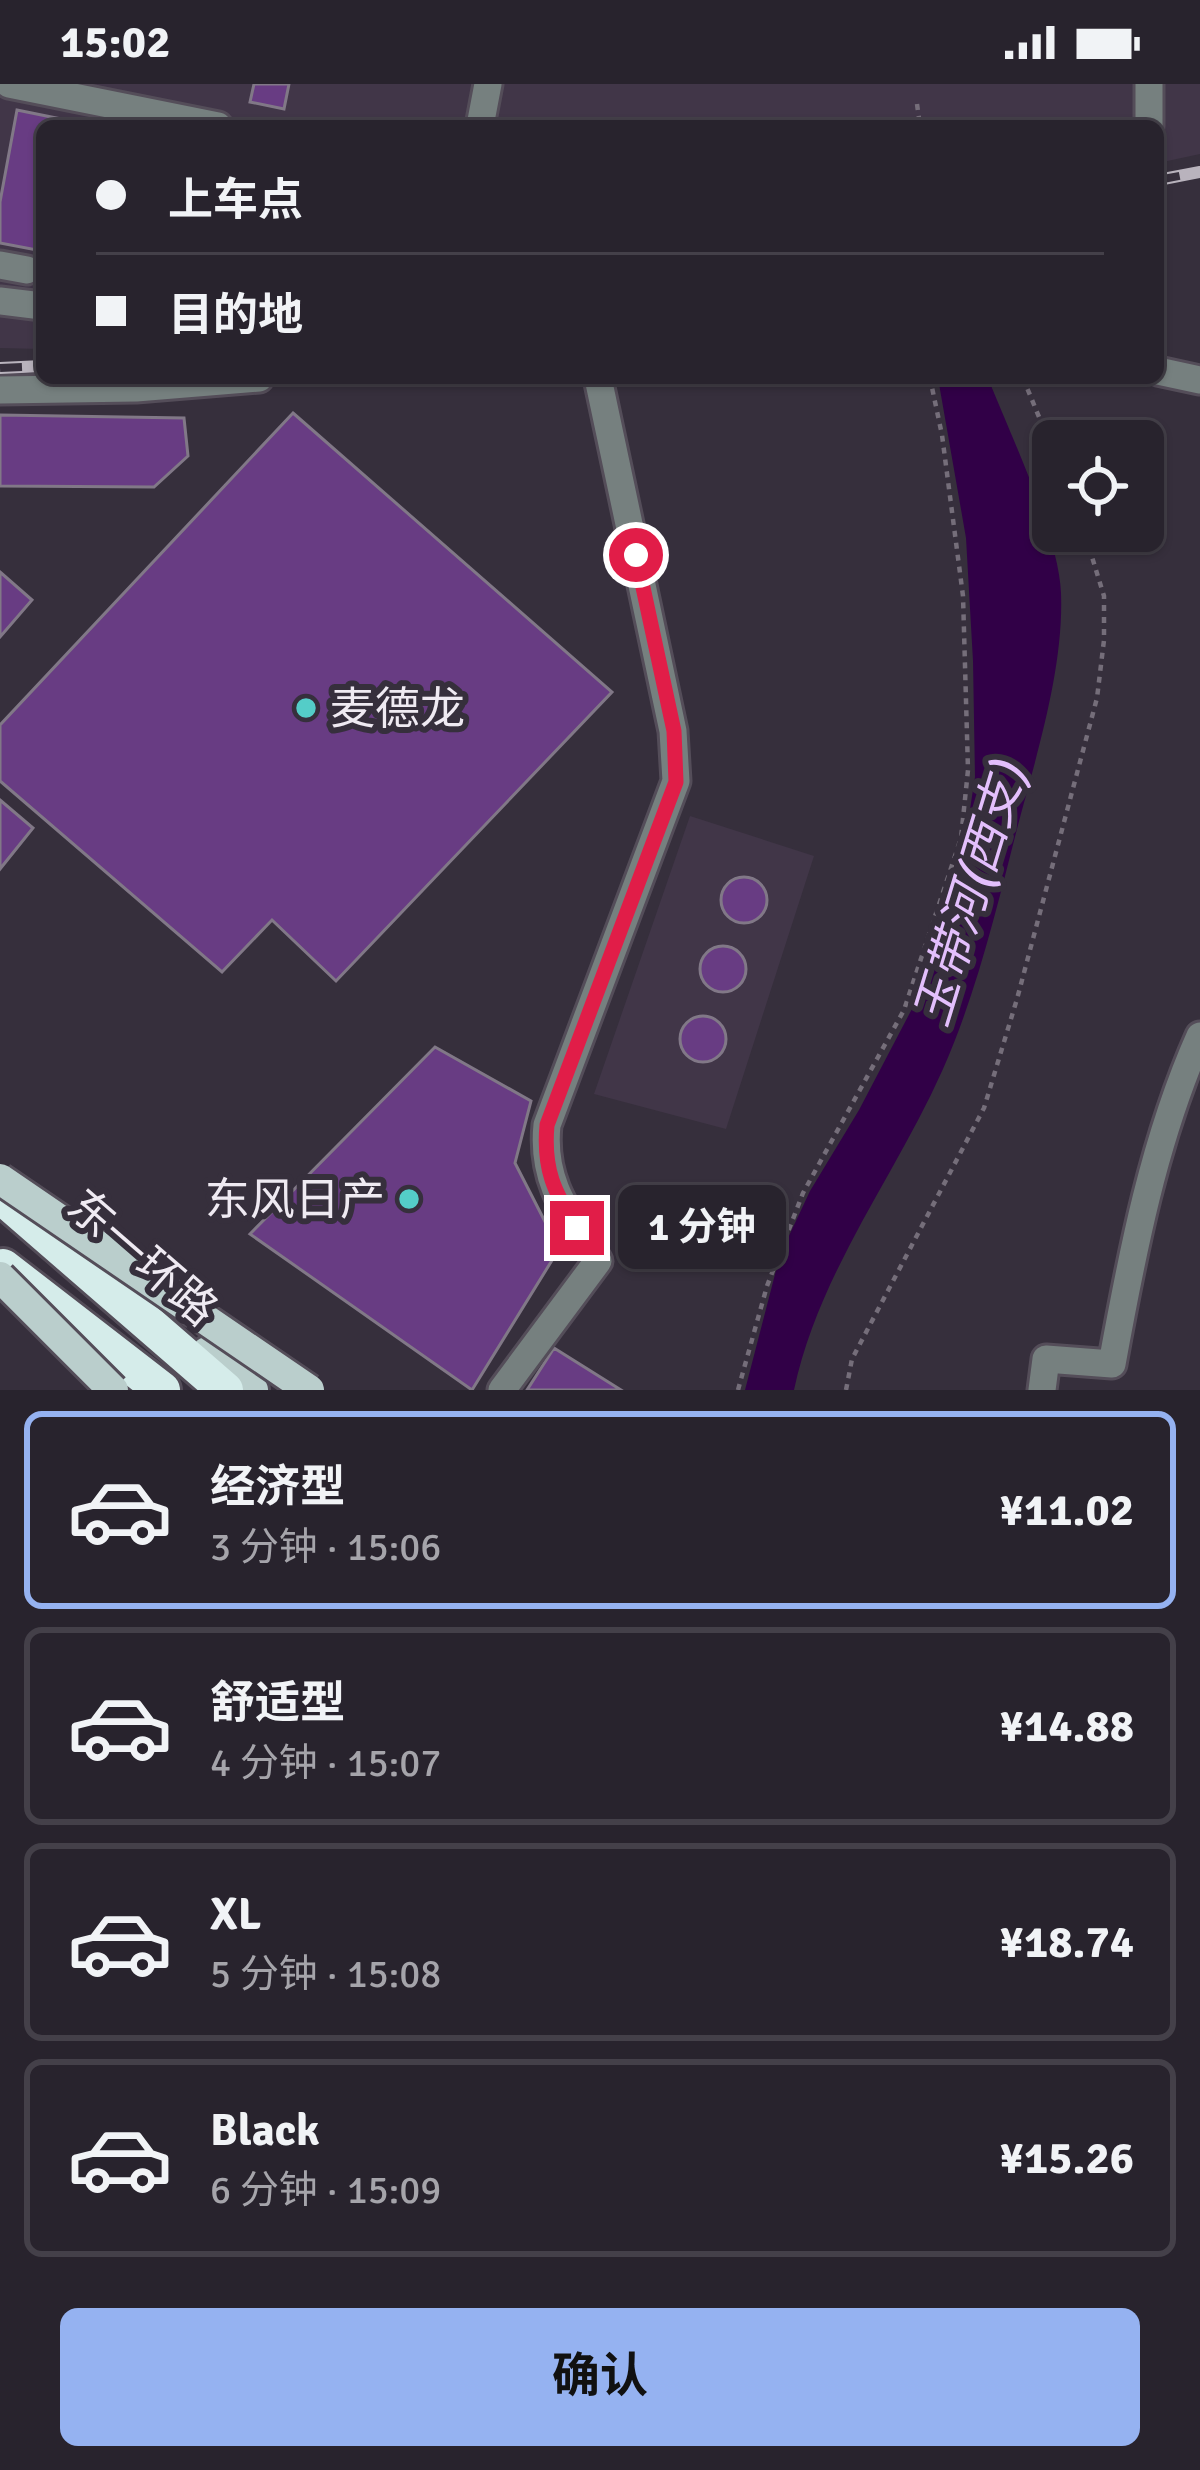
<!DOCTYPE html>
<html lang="zh">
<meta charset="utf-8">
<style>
body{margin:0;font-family:Signika,"Noto Sans SC",sans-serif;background:#342f39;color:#f1f3f6;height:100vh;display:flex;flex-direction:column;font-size:45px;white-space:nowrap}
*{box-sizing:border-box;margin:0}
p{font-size:39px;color:#a5a4aa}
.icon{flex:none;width:66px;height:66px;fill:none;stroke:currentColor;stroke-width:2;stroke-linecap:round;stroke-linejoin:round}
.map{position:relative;height:1306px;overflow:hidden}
.drawer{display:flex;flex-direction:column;background:#28232d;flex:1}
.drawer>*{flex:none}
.banner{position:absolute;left:36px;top:36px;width:1128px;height:264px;border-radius:18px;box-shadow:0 3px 9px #0004,0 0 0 3px #444049;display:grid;align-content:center;height:264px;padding:0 60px;background:#28232d}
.buttons{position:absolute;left:1032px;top:336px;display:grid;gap:24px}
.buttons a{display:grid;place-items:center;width:132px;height:132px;border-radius:18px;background:#28232d;box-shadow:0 3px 9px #0004,0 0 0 3px #444049;font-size:60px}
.end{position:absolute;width:54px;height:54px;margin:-27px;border:15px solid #e11d48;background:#fff;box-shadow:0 0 0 6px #fff}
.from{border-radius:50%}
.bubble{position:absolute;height:84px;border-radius:18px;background:#28232d;box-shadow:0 3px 9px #0004,0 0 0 3px #444049;font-size:39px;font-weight:700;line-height:84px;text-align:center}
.banner b{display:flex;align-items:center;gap:42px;height:114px;font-size:45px}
.banner b+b{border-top:3px solid #444049}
.banner i{width:30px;height:30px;background:#f1f3f6}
ul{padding:21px 0 0;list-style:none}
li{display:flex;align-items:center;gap:36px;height:198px;margin:0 24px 18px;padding:0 36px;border:6px solid #444049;border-radius:18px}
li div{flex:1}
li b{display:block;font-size:45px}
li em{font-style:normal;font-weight:700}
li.selected{border-color:#95b2f1}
li>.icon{width:108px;height:108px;stroke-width:1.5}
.cta{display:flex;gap:24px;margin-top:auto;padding:24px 60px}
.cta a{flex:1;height:138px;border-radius:18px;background:#95b2f1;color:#111;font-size:48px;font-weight:700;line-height:138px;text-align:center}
.status{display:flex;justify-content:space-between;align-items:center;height:84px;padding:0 60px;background:#28232d;direction:ltr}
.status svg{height:33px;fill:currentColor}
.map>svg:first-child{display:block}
</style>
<div class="status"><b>15:02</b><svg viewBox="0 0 49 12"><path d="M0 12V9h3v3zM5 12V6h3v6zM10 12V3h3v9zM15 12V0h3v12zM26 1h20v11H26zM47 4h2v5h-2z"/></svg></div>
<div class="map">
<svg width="1200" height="1306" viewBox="0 0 1200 1306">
<rect width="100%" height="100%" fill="#362f3c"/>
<path fill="#413648" d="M0,0h1200v70l-42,9v-37h-1116v223l-42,-1z
M690,732l124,40 -88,273 -132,-35z"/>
<path fill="#310047" d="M938,294h50c22,56 71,158 73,215 3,74 -24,161 -43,232 -21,82 -41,167 -75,244 -48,108 -124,203 -149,321h-49l35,-135 30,-64 49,-81 55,-105 49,-151 12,-77 -2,-116 -7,-123z"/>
<path fill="#683c83" stroke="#817887" stroke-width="3" d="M254,0h35l-5,25 -34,-7z
M17,26l49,10 -1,6h-23v125l-42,-8v-41z
M293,329l319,279 -276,289 -64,-61 -50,52 -222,-191v-56z
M0,331l184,3 4,38 -34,31 -154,-1z
M0,488l32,28 -32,37z
M0,716l33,28 -33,41z
M721 816a23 23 0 1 1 46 0a23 23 0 1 1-46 0Z
M700 885a23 23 0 1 1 46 0a23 23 0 1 1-46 0Z
M680 955a23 23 0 1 1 46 0a23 23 0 1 1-46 0Z
M435,963l96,54 -16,62 44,86 -87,141 -222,-156z
M554,1264l67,42h-94z"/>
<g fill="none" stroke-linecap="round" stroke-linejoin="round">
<defs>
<path id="minor" d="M9,0l209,42
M480,42l8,-42
M1149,42v-42
M0,181l27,5
M0,217l42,5
M1158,287l42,9
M0,306l136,-2 123,-10
M502,1306l96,-129c-29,-46 -57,-78 -51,-136l129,-344 -3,-50 -75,-353
M1042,1306l4,-31 66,5c20,-110 42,-225 88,-328"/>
<path id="major" d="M207,1268l46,38"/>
<path id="highway" d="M0,1111l225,195
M3,1183l159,123"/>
</defs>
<use href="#minor" stroke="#544d59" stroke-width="33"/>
<use href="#major" stroke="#544d59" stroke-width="36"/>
<use href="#highway" stroke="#544d59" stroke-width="42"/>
<path stroke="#756e7a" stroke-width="4.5" stroke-dasharray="6 6" stroke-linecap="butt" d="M917,20l3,22
M1023,294l30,73
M738,1306l29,-104 36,-93 101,-183 57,-172 7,-68 -5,-174 -21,-161 -12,-57
M846,1306l6,-31 132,-251 33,-109 80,-301 7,-58v-44l-20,-65"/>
<use href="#minor" stroke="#76807f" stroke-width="27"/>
<use href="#major" stroke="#bacecc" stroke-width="30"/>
<use href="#highway" stroke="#d5ecea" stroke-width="36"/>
<defs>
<path id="rail" d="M1158,96l42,-8
M0,284l42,-2"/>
</defs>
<use href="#rail" stroke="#b9b3bd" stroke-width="12"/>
<use href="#rail" stroke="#362f3c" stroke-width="8" stroke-dasharray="22" stroke-linecap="butt"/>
<defs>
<path id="major-bridge" d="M0,1095l309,211
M0,1193l113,113"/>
</defs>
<use href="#major-bridge" stroke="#544d59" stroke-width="36" stroke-linecap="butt"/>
<use href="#major-bridge" stroke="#bacecc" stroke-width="30"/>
</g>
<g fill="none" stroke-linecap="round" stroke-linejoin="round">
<path stroke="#e11d48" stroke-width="15" d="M577,1144c-23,-36 -34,-59 -30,-103l129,-343 -2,-51 -38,-176"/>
</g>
<g fill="#54cdc8" stroke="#362f3c" stroke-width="4.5">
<circle cx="306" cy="624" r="12"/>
<circle cx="409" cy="1115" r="12"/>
</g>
<g text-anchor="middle" stroke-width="12" stroke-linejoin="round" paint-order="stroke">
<g font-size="45" fill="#efeaf2" stroke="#362f3c" text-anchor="start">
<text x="330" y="640">麦德龙</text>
<text x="385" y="1131" text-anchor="end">东风日产</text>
</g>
<g font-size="45" fill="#efeaf2" stroke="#362f3c">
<text transform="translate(143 1173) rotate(41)" y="16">东一环路</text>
</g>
<g font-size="48" font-style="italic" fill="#e3bffc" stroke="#362f3c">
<text transform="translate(969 810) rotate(-73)" y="17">玉带河(西支)</text>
</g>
</g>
</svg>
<div class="buttons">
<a><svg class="icon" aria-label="locate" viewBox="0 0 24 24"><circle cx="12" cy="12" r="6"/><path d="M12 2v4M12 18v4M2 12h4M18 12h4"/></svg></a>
</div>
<i class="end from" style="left:636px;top:471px"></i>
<i class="end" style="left:577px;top:1144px"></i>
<div class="bubble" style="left:618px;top:1101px;width:168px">1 分钟</div>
<div class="banner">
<b><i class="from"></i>上车点</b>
<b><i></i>目的地</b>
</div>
</div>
<section class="drawer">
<ul>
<li class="selected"><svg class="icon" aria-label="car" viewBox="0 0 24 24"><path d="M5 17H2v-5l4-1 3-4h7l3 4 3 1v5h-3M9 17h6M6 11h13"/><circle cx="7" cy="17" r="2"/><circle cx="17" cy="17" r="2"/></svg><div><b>经济型</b><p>3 分钟 · 15:06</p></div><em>¥11.02</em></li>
<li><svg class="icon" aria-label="car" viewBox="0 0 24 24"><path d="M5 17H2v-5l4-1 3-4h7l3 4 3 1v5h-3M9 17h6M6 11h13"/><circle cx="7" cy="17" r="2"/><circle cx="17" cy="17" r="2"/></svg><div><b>舒适型</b><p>4 分钟 · 15:07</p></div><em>¥14.88</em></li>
<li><svg class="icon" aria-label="car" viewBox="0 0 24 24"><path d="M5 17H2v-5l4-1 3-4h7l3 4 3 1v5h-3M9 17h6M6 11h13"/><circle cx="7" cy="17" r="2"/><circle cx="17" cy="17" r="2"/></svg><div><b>XL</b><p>5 分钟 · 15:08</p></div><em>¥18.74</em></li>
<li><svg class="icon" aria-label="car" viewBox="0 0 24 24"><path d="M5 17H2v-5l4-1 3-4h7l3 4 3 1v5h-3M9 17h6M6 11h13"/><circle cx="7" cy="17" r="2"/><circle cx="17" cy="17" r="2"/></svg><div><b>Black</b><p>6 分钟 · 15:09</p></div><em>¥15.26</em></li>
</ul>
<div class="cta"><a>确认</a></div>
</section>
